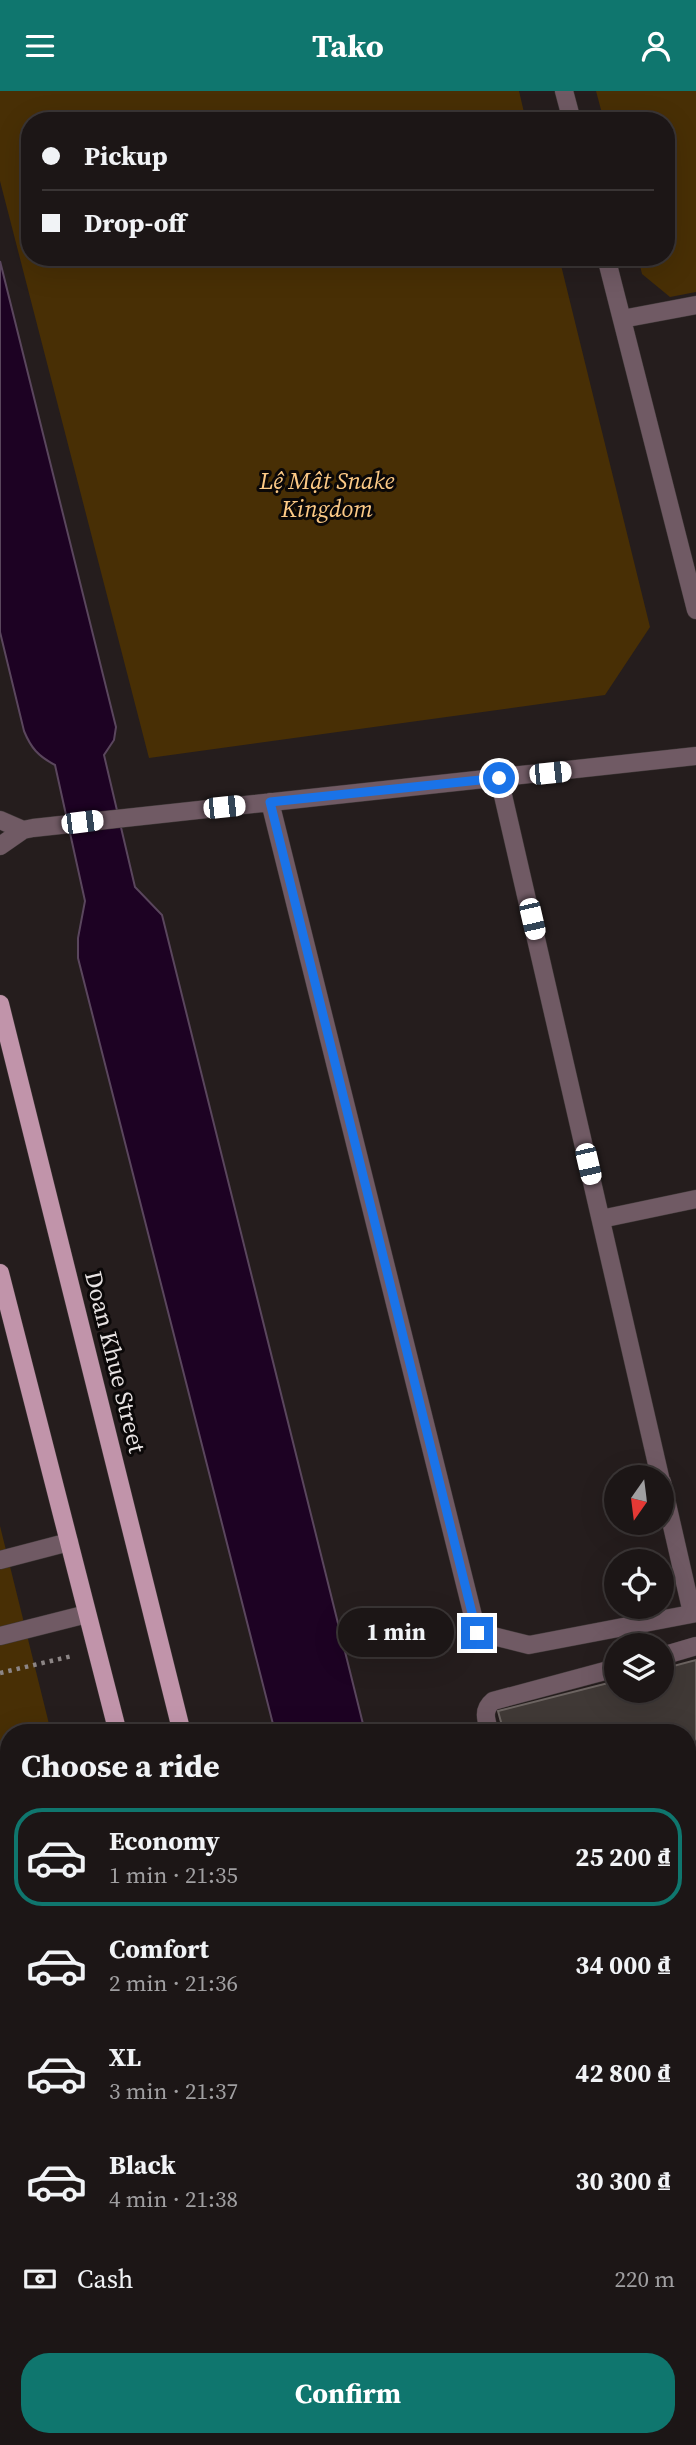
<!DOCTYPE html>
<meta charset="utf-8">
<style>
body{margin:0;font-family:"Source Serif 4",serif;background:#292323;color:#f1f3f6;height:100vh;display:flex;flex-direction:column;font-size:26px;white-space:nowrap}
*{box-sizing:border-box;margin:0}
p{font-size:23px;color:#a09fa1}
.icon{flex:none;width:38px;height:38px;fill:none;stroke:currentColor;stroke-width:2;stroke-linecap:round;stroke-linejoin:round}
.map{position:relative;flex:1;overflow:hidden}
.drawer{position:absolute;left:0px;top:1633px;width:696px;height:723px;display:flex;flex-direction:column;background:#1c1616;border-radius:28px 28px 0 0;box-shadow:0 7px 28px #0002,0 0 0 2px #3a3535}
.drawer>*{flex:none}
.banner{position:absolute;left:21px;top:21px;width:654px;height:154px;border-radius:28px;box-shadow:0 7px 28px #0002,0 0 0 2px #3a3535;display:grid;align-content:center;height:154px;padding:0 21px;background:#1c1616}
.needle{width:46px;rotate:194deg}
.controls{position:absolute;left:604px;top:1374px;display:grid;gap:14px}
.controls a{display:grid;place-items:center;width:70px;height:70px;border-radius:50%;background:#1c1616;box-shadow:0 7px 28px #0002,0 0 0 2px #3a3535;font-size:35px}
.end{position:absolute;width:32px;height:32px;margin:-16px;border:9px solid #1a73e8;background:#fff;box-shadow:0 0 0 4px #fff}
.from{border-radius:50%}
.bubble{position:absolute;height:49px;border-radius:24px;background:#1c1616;box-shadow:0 7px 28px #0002,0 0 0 2px #3a3535;font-size:23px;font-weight:700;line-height:49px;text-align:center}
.car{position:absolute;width:21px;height:42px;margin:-21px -10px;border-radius:9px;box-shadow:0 0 5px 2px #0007;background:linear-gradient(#fff 24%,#345 0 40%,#fff 0 76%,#345 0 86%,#fff 0)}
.banner b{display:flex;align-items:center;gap:24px;height:66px;font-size:26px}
.banner b+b{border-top:2px solid #3a3535}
.banner i{width:18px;height:18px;background:#f1f3f6}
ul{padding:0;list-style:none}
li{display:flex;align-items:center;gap:21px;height:98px;margin:0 14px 10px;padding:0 7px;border:4px solid transparent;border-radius:28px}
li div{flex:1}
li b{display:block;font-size:26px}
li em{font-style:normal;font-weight:700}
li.active{border-color:#0f766e}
li>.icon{width:63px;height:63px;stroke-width:1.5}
h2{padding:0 21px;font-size:32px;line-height:84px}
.pay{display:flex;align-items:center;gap:18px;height:77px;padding:0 21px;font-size:26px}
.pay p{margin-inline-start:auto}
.action{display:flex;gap:14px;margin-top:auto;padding:14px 21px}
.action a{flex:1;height:80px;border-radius:28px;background:#0f766e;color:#fff;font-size:28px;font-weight:700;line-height:80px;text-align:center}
header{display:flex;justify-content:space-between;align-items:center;height:91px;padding:0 21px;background:#0f766e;color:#fff;font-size:32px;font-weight:700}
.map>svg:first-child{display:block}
</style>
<header><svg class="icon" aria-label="menu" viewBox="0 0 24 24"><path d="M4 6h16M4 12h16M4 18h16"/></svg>Tako<svg class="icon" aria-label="person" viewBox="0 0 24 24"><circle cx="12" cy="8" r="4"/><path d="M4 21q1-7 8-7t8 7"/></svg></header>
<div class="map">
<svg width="696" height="2354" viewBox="0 0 696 2354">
<rect width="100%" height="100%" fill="#251d1d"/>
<path fill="#482f05" d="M0,0h519l7,30h-496v136h529l91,370 -45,68 -456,63 -149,-577z
M596,0h100v201l-26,5 -28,-23 -4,-17h29v-136h-63z
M0,1435l51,206 -42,1v705h219l1,7h-229z
M696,2196v144l-8,1v-144z"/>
<path fill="#1d0223" stroke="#5a465d" stroke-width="2" d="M0,170l116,466 -2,13 -10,15 31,132 27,28 203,817h-90l-197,-774v-20l7,-37 -30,-136c-17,-9 -24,-17 -31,-34l-24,-99z
M0,2194l9,16v137h44l2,7h-55z
M462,2347h83l2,7h-79z"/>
<path fill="#403936" stroke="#6c6461" stroke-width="2" d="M696,1569v113l-8,3v-43h-184l-6,-22 118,-30v10h46v-22z
M696,1900v175l-8,2v-175z
M9,2132v29l-9,-8 4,-19z"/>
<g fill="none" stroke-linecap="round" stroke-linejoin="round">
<defs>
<path id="minor" d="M564,0l8,30
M606,166l90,353
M622,228l74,-14
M499,687l161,699
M270,711l207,830 52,13 167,-32
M0,729l23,10
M0,755l23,-16 10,-2 663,-72
M601,1128l95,-20
M662,1391l30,131
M0,1469l69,-18
M0,1545l87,-22
M662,1565l34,-10
M490,1642c-4,-13 -8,-23 3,-32l123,-33
M0,2003l9,9
M688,2088l8,-2
M139,2347l2,7"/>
<path id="major" d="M0,913l182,729
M0,1182l118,460
M298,2347l2,7
M358,2347l1,7"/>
</defs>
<use href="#minor" stroke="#403939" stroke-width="19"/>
<use href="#major" stroke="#403939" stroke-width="19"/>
<path stroke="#8c8585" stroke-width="4.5" stroke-dasharray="3.5 5" stroke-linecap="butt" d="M0,1582l72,-17
M0,1842v4
M0,1885l7,9 -7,10
M0,2090l9,5
M0,2179l9,15
M61,2347l1,7
M86,2347l4,7"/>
<use href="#minor" stroke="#705a64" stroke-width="18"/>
<use href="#major" stroke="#c194aa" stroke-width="18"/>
</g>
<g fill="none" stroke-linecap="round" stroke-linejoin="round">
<path stroke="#1a73e8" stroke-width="9" d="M477,1542l-207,-831 229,-24"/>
</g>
<g text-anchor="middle" stroke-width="6" stroke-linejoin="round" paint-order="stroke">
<g font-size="24" font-style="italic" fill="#fdca86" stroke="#0b0808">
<text x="327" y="398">Lệ Mật Snake<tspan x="327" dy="28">Kingdom</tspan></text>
</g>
<g font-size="24" fill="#e8e3e3" stroke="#0b0808">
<text transform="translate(115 1271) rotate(76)" y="8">Doan Khue Street</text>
</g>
</g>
</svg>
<div class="controls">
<a><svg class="needle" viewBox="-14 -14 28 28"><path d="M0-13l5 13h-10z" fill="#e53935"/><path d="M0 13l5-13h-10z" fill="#a09fa1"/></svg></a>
<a><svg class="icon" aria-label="locate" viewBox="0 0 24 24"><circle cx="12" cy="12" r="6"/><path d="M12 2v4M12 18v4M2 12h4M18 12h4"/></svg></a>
<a><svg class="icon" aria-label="layers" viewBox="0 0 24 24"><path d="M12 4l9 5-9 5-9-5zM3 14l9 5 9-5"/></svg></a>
</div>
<i class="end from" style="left:499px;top:687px"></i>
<i class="end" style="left:477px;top:1542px"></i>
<div class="bubble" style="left:338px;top:1517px;width:116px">1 min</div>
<i class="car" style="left:550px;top:682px;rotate:84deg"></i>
<i class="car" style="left:224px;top:716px;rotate:84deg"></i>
<i class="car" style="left:82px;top:731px;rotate:83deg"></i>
<i class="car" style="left:532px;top:828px;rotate:167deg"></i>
<i class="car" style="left:588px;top:1073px;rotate:167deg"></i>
<div class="banner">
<b><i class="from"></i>Pickup</b>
<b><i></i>Drop-off</b>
</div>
<section class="drawer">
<h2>Choose a ride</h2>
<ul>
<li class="active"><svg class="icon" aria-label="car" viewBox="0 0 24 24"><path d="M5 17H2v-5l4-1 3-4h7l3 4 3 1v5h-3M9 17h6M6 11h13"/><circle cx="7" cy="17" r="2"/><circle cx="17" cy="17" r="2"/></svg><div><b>Economy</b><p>1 min · 21:35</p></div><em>25 200 ₫</em></li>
<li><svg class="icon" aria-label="car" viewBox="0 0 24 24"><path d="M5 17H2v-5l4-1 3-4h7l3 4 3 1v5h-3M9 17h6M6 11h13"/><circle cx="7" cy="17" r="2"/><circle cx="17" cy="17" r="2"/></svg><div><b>Comfort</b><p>2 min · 21:36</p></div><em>34 000 ₫</em></li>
<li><svg class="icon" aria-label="car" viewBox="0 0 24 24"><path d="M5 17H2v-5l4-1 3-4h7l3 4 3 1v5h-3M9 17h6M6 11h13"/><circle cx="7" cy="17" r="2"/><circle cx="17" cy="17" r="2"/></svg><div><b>XL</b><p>3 min · 21:37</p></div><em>42 800 ₫</em></li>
<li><svg class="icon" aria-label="car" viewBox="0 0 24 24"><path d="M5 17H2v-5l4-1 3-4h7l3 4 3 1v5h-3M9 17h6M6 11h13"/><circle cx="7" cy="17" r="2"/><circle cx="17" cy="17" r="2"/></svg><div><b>Black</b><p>4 min · 21:38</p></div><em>30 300 ₫</em></li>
</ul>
<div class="pay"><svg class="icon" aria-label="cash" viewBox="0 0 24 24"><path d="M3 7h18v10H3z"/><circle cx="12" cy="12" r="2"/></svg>Cash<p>220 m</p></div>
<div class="action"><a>Confirm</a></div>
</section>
</div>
